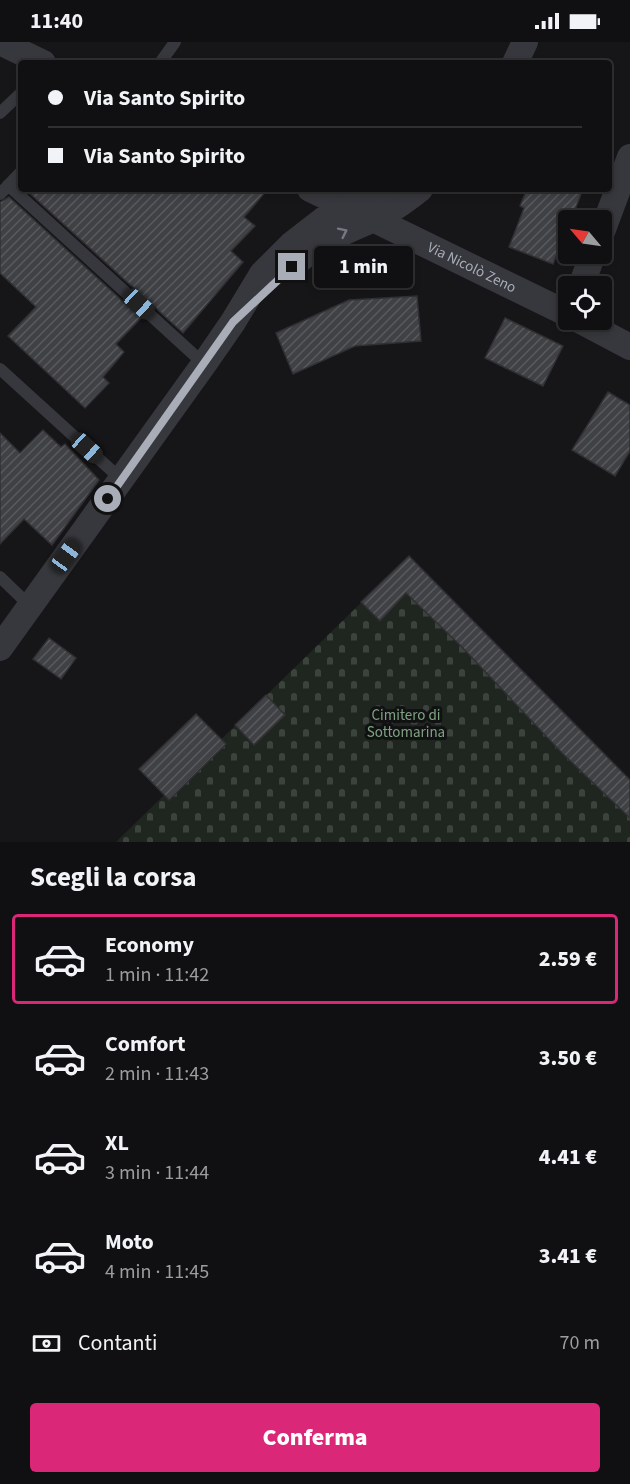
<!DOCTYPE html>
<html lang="it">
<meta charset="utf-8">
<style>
body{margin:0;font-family:"Source Sans 3",sans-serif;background:#1e1e20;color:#f1f3f6;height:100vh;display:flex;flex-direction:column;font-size:22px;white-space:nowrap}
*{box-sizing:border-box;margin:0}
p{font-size:20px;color:#9c9d9f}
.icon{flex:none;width:33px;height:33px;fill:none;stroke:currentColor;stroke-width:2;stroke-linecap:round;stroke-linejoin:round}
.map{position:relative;height:800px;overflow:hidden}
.drawer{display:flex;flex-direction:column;background:#101012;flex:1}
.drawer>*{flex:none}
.top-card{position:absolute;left:18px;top:18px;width:594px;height:132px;border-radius:6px;box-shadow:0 3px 9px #0003,0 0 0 2px #303032;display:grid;align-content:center;height:132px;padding:0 30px;background:#101012}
.needle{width:39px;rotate:299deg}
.tools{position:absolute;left:558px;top:168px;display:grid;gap:12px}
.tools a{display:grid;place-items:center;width:54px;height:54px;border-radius:6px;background:#101012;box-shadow:0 3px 9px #0003,0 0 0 2px #303032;font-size:30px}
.end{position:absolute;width:27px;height:27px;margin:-14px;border:8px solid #a8adb8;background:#111;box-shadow:0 0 0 3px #111}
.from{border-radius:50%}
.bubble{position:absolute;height:42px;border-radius:6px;background:#101012;box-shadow:0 3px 9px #0003,0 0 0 2px #303032;font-size:20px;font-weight:800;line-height:42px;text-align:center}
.car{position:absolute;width:18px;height:36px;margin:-18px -9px;border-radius:8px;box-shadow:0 0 4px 2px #0007;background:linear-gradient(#222 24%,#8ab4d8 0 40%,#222 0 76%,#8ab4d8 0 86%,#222 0)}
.top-card b{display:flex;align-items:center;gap:21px;height:57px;font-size:22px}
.top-card b+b{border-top:2px solid #303032}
.top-card i{width:15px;height:15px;background:#f1f3f6}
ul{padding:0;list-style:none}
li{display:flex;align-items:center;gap:18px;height:90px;margin:0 12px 9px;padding:0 18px;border:3px solid transparent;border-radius:6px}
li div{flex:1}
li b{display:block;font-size:22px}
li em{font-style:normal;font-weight:800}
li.active{border-color:#db2777}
li>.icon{width:54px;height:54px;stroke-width:1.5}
h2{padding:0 30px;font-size:27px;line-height:72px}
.pay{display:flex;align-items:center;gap:15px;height:66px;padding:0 30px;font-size:22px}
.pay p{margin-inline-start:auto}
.cta{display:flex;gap:12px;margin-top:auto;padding:12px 30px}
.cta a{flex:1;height:69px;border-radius:6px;background:#db2777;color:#fff;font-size:24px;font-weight:800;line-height:69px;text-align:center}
.status{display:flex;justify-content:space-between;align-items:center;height:42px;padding:0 30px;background:#101012;direction:ltr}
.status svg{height:16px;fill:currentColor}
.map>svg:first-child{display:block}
</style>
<div class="status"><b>11:40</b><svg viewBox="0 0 49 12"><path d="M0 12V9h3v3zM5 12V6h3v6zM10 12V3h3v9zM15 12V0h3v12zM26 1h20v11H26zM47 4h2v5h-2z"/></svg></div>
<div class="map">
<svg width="630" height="800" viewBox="0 0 630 800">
<defs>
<pattern id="cemetery-stones" width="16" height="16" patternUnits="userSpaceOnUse" patternTransform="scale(1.5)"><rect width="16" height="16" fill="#1e261f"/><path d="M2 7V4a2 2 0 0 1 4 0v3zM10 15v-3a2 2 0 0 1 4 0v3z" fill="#3c433d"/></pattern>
<pattern id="building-hatch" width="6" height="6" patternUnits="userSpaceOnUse" patternTransform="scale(1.5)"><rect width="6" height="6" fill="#404145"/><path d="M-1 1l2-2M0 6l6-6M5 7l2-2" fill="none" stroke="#595a5e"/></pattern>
</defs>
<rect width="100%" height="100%" fill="#161618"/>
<path fill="url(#cemetery-stones)" d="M409,514l221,224v62h-514z"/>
<path fill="url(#building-hatch)" stroke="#303034" stroke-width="1.5" d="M25,147h243l-24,28 11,9 -24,25 12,11 -60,71z
M527,147h56l-12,31h-3v6l-15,38 -44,-17 15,-39 -4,-2z
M9,155l132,121 -25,26 8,8 -21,25 6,6 -24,25 -77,-72 28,-29 -36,-34v-71z
M417,254l4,45 -66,5 -62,28 -17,-41 73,-33z
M505,276l58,28 -20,40 -58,-28z
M608,350l22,13v46l-15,25 -43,-26z
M43,388l18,17 4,-3 34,36 -47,65 -28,-26 -24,25v-111l20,20z
M409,514l221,224v38l-68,-65 -100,-106 -56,-54 -26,28 -19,-19z
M49,596l27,20 -15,21 -28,-20z
M266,653l19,20 -31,30 -19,-20z
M196,672l30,30 -57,56 -30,-31z"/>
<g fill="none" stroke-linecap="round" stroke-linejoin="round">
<path stroke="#37383d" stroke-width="12" d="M160,21l15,-21
M0,71l21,-20
M8,143l196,179
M0,152l21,-22
M0,327l122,111
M0,535l30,29"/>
<g stroke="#37383d" stroke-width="26">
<path d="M0,0l43,21"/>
<path d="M515,21l10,-21"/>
<path d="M310,147l38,18"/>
<path id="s1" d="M373,177l195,95"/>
<path d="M602,190l28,-75"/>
<path d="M295,222c22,-21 49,-32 77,-44 18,-8 33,-19 48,-31"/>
<path d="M581,244l12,-32"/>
<path d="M579,278l51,27"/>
<path d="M0,606l204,-284 29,-42 29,-48 30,-30 31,-24 62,-31"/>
</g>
</g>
<defs><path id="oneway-chevron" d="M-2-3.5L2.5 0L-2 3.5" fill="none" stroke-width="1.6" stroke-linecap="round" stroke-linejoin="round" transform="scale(1.5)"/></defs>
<use stroke="#757881" href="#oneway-chevron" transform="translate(343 190) rotate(-26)"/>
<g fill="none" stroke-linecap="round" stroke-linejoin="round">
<path stroke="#a8adb8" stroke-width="8" d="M108,457l125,-177 59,-55"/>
</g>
<g text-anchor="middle" stroke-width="6" stroke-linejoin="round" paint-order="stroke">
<g font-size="15" fill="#a8adb8" stroke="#111113">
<text dy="5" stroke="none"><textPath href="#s1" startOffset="110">Via Nicolò Zeno</textPath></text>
</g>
<g font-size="15" fill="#7fa381" stroke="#111113">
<text x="406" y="678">Cimitero di<tspan x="406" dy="17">Sottomarina</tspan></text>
</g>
</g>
</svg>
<div class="tools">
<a><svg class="needle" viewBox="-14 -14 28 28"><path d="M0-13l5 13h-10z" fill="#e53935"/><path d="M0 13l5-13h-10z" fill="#9c9d9f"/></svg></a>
<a><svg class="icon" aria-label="locate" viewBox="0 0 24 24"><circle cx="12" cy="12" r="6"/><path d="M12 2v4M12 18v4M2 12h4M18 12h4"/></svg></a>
</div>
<i class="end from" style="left:108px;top:457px"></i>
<i class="end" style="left:292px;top:225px"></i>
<div class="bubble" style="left:314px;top:204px;width:99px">1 min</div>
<i class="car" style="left:139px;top:262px;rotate:133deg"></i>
<i class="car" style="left:87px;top:406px;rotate:132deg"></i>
<i class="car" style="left:66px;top:514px;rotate:36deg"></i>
<div class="top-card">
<b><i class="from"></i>Via Santo Spirito</b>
<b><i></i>Via Santo Spirito</b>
</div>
</div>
<section class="drawer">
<h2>Scegli la corsa</h2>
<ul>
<li class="active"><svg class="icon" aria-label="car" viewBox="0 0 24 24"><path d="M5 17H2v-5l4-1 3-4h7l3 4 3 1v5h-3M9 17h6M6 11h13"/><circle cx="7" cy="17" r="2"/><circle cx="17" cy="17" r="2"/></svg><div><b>Economy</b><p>1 min · 11:42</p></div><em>2.59 €</em></li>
<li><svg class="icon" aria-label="car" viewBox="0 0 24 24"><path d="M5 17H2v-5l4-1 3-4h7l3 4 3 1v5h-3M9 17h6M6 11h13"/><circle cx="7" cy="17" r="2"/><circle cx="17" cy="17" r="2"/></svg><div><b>Comfort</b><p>2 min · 11:43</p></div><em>3.50 €</em></li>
<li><svg class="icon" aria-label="car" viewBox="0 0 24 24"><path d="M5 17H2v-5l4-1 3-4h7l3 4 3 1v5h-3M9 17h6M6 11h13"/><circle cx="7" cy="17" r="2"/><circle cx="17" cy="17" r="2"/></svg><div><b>XL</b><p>3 min · 11:44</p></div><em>4.41 €</em></li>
<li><svg class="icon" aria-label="car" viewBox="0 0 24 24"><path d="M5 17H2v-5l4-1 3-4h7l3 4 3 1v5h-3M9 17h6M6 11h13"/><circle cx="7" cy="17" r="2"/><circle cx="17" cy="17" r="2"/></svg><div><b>Moto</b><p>4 min · 11:45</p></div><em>3.41 €</em></li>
</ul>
<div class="pay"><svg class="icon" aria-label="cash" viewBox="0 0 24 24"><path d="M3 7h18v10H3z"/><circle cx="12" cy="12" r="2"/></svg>Contanti<p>70 m</p></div>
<div class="cta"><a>Conferma</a></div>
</section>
